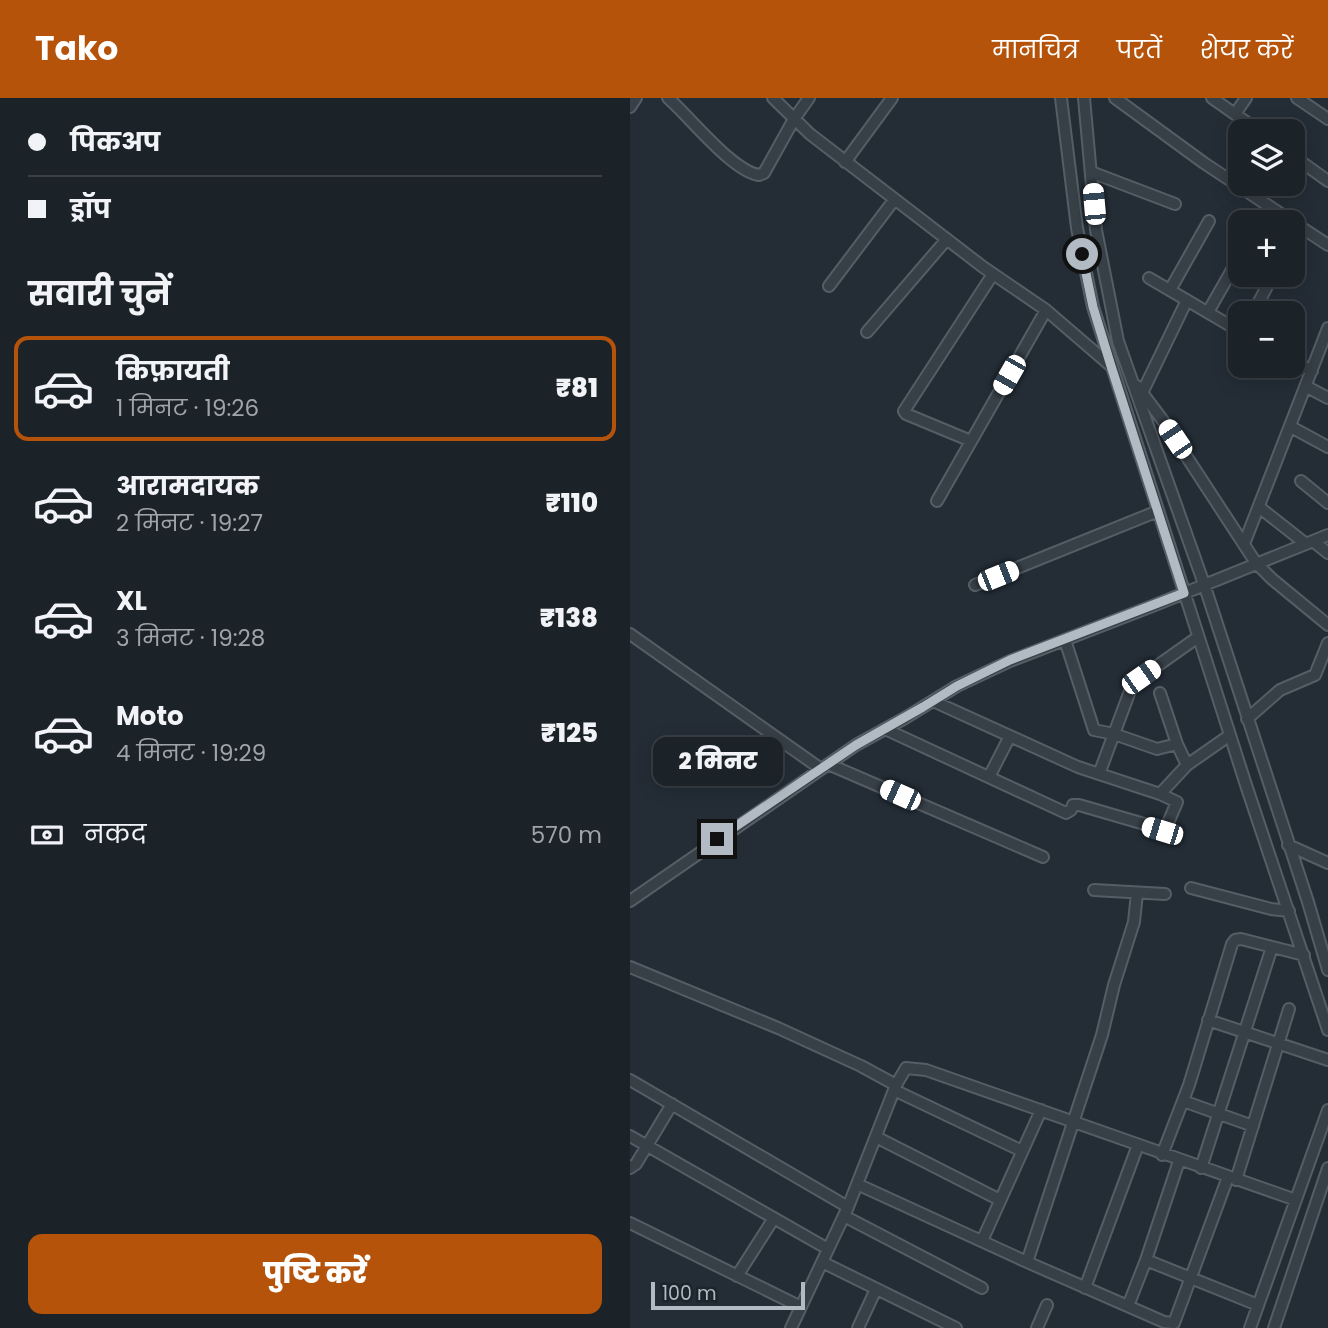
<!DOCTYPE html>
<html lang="hi">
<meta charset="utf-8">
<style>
body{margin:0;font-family:Poppins,"Noto Sans Devanagari",sans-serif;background:#242a30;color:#f1f3f6;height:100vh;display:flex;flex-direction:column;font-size:26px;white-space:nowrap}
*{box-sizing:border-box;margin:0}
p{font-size:23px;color:#a0a4a8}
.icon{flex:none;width:38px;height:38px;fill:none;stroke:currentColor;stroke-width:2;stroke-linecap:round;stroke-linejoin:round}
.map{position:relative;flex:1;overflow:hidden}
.side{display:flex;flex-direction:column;background:#1b2228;width:630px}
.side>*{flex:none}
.top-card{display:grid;align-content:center;height:154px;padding:0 28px;background:#1b2228}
.fabs{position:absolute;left:598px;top:21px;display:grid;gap:14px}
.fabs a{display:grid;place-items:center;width:77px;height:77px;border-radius:14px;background:#1b2228;box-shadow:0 4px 18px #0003,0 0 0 2px #393f45;font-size:35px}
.scale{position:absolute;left:21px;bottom:18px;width:154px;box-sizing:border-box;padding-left:7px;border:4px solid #b2bac3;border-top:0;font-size:19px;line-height:24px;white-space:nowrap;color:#b2bac3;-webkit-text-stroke:5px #1c242c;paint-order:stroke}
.end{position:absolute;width:32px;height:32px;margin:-16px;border:9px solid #b2bac3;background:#111;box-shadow:0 0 0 4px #111}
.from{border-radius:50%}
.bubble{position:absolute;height:49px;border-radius:14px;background:#1b2228;box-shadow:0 4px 18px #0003,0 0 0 2px #393f45;font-size:23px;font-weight:800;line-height:49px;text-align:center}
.car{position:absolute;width:21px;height:42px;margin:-21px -10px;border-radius:9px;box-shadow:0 0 5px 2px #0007;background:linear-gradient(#fff 24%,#345 0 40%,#fff 0 76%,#345 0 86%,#fff 0)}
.top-card b{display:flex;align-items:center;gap:24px;height:66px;font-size:26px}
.top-card b+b{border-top:2px solid #393f45}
.top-card i{width:18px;height:18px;background:#f1f3f6}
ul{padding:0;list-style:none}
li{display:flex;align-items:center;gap:21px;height:105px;margin:0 14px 10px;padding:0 14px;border:4px solid transparent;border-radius:14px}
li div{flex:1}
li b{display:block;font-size:26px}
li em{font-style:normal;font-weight:800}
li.on{border-color:#b45309}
li>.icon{width:63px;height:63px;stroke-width:1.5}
h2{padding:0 28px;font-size:32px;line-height:84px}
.pay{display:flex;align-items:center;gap:18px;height:77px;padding:0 28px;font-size:26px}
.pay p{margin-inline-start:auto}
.primary-button{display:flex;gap:14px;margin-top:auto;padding:14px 28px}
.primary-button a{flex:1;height:80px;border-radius:14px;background:#b45309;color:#fff;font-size:28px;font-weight:800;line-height:80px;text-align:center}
header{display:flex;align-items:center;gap:42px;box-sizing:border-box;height:98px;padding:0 35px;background:#b45309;color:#fff}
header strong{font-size:33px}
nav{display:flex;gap:38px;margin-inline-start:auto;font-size:24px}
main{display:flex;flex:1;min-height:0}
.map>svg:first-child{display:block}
</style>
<header>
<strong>Tako</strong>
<nav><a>मानचित्र</a><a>परतें</a><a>शेयर करें</a></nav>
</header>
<main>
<section class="side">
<div class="top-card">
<b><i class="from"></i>पिकअप</b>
<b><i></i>ड्रॉप</b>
</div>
<h2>सवारी चुनें</h2>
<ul>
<li class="on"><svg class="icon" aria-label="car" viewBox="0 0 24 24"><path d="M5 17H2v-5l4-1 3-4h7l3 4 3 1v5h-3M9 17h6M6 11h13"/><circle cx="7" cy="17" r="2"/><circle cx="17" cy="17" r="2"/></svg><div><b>किफ़ायती</b><p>1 मिनट · 19:26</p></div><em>₹81</em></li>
<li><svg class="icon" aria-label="car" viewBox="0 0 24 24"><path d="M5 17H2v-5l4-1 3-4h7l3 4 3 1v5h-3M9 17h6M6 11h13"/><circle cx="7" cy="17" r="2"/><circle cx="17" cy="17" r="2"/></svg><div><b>आरामदायक</b><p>2 मिनट · 19:27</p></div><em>₹110</em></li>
<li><svg class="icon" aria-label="car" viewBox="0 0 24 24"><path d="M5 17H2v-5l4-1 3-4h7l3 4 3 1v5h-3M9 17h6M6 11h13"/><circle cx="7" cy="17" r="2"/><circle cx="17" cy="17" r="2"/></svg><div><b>XL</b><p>3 मिनट · 19:28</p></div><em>₹138</em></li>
<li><svg class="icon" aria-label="car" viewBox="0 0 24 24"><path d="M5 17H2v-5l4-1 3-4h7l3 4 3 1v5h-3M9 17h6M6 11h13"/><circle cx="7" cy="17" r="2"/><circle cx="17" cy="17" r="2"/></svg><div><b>Moto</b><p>4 मिनट · 19:29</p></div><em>₹125</em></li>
</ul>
<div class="pay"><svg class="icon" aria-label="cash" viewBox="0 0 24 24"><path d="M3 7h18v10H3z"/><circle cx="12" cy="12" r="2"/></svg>नकद<p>570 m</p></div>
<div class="primary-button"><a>पुष्टि करें</a></div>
</section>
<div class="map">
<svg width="698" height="1230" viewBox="0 0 698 1230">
<rect width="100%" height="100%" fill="#242d36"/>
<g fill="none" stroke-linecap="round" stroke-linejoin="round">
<defs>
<path id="minor" d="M38,0c22,19 64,73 91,77l5,-2 30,-54 15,-21
M143,0l37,36 173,133 63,43 65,56
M431,0l16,130 16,79 153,478 82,245
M454,0l12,132 22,111 86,243 104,318 20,68
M485,0l89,65 89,59
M582,0l47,33
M667,0l31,21
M0,9l6,-9
M605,16l11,-16
M663,58l35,25
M215,64l47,-64
M461,74l84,32
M629,124l9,-16
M663,124l35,23
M519,180l92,54
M199,188l65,-86
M540,192l39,-69
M578,214l33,-58
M623,215l20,-38
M237,234l80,-93
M663,263l19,10
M507,288l27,36 92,141 16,16 56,46
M677,289l21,11
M512,295l45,-93
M661,329l37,20
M341,343l-65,-27 -2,-3 89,-137
M671,383l27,22
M307,403l109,-191
M629,409l47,37
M683,443l15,12
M614,446l84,-216
M345,487l183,-74
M0,536l191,135
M435,542l29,90 20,4 43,15 20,-5 10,21
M530,595l17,51
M303,603l145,66 82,27 27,-29 43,-30
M617,621l33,-29 35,-15 13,-32
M255,631l181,84 5,-3 2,-5h6l86,25 12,-28 -17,-8
M198,666l215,93
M469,676l34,-91 65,-46
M359,679l21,-41
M658,747l40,18
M561,790l80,21 18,2
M464,792l71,4
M0,803l226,-156 49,-27 52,-32 53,-25 145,-56 173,-70
M0,869l148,61 83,38 35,19
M578,922l120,40
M0,982l218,127
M264,992l128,61
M553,1003l70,25
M0,1038l198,113
M246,1039l124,63
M532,1057l27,-70 43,-141 3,-4 6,-1 63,16
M549,1063l-33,99 112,45
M0,1070l6,-4 36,-60
M571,1070l71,-221
M606,1082l53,-171
M227,1086l170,78 137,60 10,1 54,-146
M214,1118l138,72
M0,1125l171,84
M352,1143l59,-131
M192,1164l134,66
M397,1164l75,-227 12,-50 20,-63 3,-29
M107,1178l37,-58
M455,1190l53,-143
M498,1208l18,-46
M161,1230l57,-121 48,-122 10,-17 20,2 370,130
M228,1230l18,-39
M407,1230l10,-23
M620,1230l78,-218
M644,1230l54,-160"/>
</defs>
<use href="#minor" stroke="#555d65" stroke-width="14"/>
<use href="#minor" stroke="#373f47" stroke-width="10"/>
</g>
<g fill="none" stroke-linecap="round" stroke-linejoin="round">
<path stroke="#b2bac3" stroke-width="9" d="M87,741l139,-94 67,-38 34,-21 53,-26 174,-67 -73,-227 -18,-59 -11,-53"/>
</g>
</svg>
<div class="fabs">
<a><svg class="icon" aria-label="layers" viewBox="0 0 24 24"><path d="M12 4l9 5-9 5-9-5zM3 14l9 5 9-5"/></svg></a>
<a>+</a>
<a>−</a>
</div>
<div class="scale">100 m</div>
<i class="end from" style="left:452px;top:156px"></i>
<i class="end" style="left:87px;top:741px"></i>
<div class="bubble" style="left:23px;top:639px;width:130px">2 मिनट</div>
<i class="car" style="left:464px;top:106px;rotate:355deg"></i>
<i class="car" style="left:379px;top:277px;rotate:210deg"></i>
<i class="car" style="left:545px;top:341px;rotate:326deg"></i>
<i class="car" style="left:368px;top:478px;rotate:68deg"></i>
<i class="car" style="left:511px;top:579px;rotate:55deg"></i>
<i class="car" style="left:270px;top:697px;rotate:294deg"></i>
<i class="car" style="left:532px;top:733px;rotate:287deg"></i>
</div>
</main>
